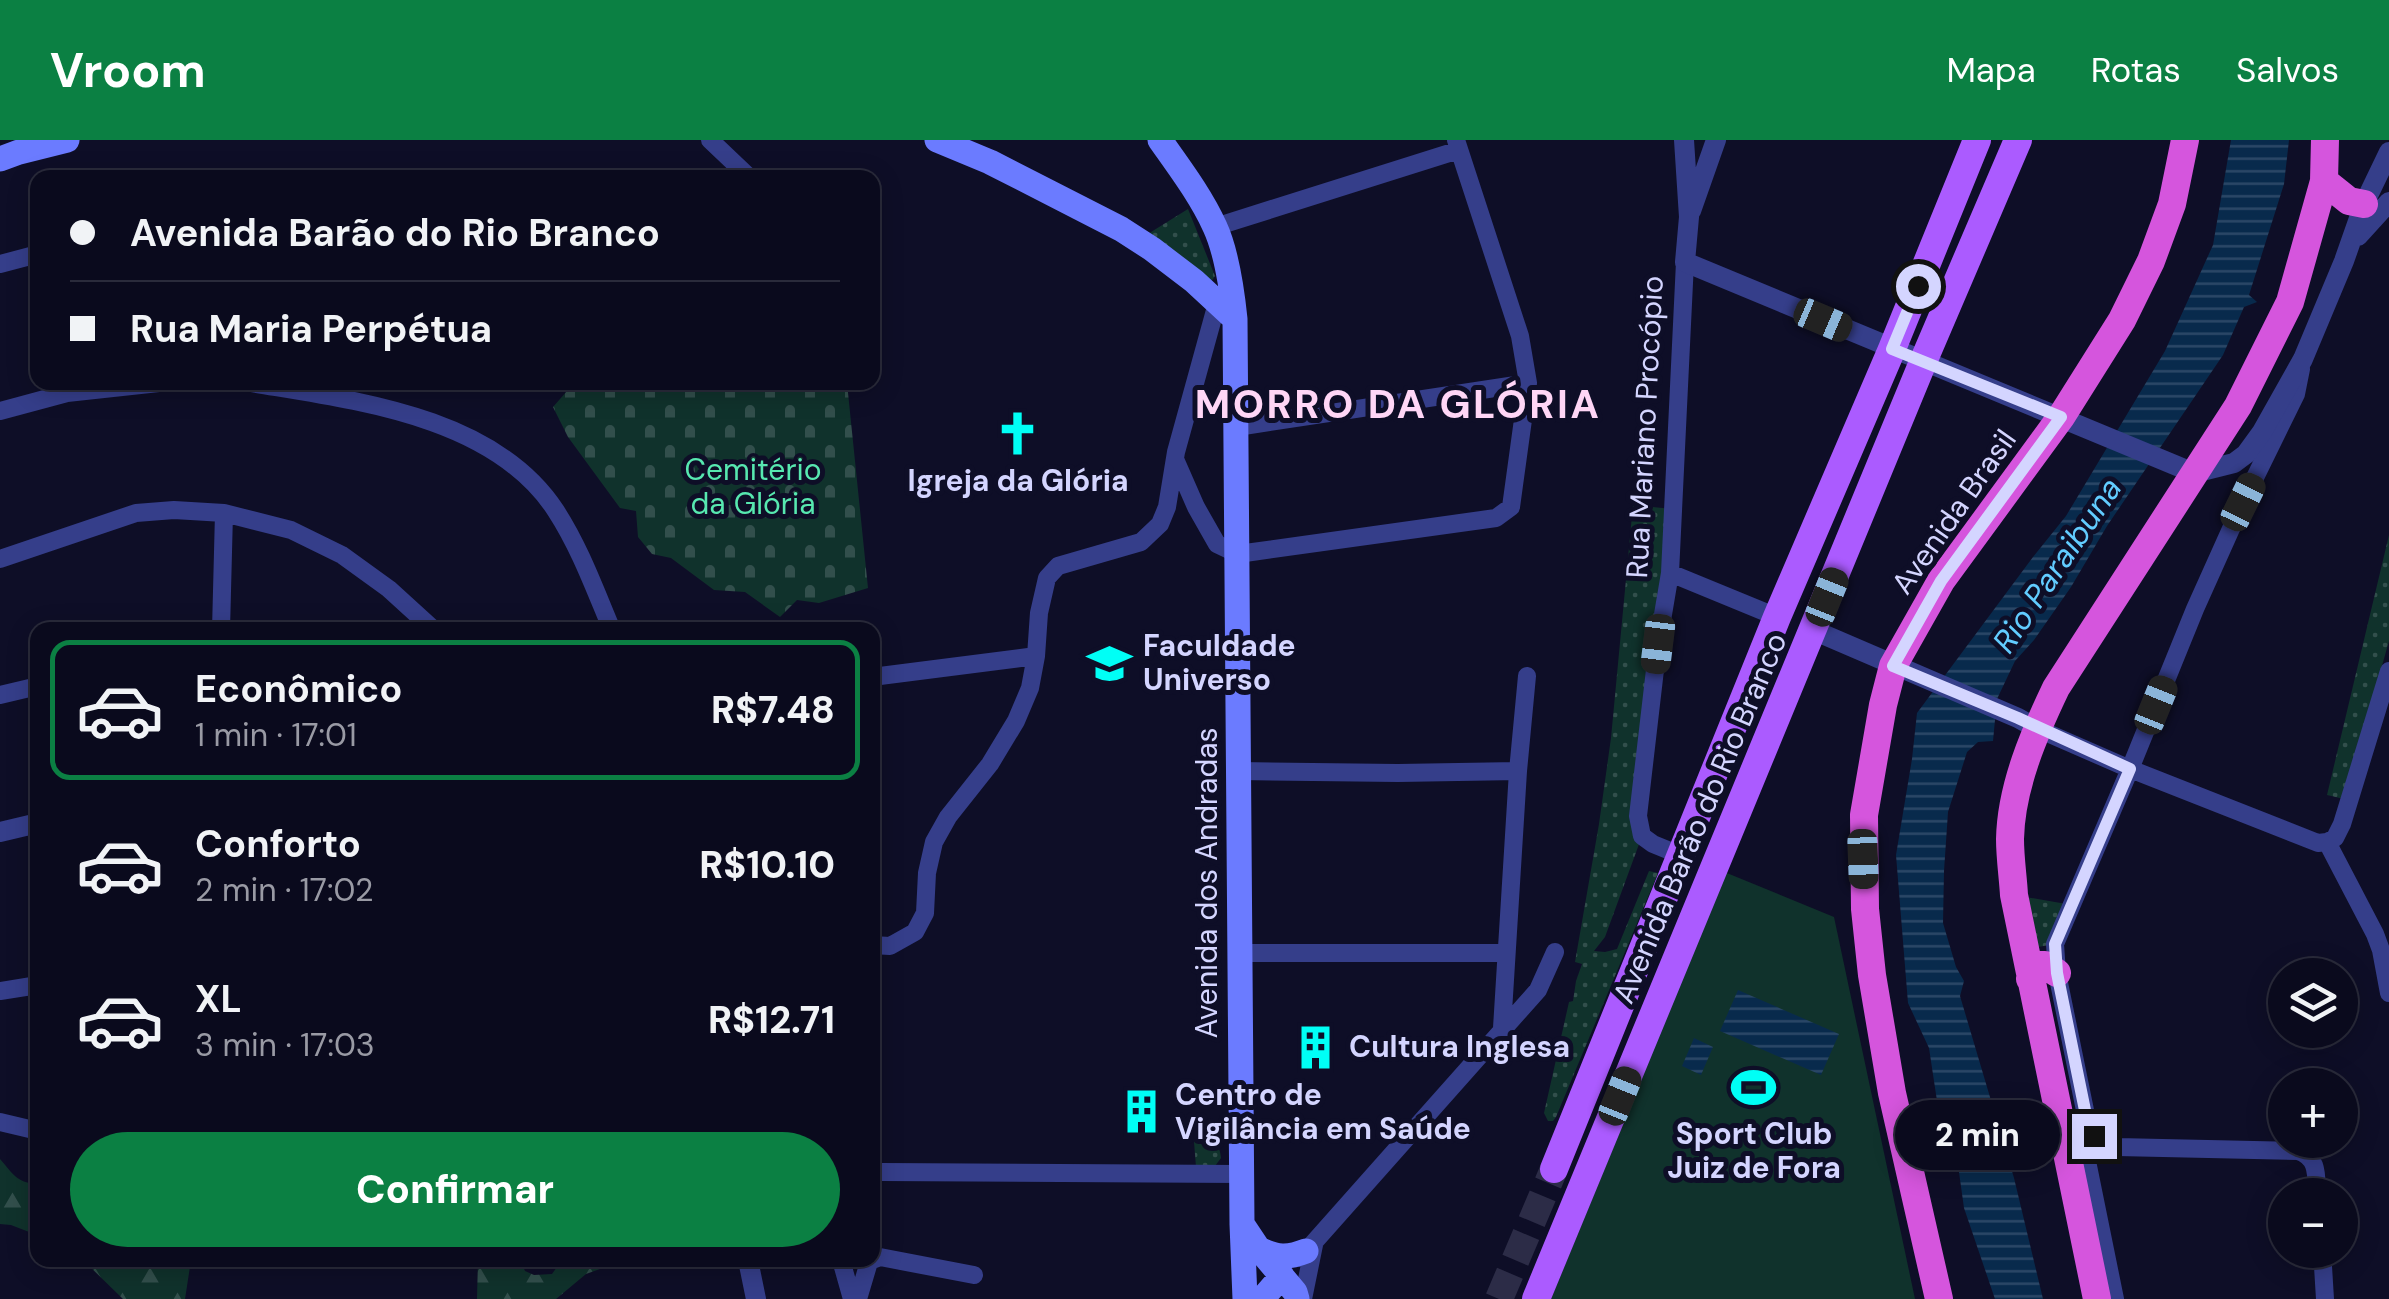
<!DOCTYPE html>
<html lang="pt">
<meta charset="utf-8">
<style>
body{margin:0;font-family:"DM Sans",sans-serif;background:#18182a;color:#f1f3f6;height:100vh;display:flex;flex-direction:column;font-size:38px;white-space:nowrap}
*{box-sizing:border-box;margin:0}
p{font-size:32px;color:#999aa4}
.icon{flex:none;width:55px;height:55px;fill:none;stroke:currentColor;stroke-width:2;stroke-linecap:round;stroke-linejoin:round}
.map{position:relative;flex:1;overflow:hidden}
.side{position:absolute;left:30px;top:482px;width:850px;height:645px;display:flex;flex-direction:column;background:#0a0a1d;border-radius:20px;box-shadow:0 5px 25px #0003,0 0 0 2px #2a2b3b}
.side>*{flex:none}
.guide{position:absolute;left:30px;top:30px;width:850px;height:220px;border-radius:20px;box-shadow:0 5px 25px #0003,0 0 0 2px #2a2b3b;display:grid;align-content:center;height:220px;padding:0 40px;background:#0a0a1d}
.tools{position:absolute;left:2268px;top:818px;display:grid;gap:20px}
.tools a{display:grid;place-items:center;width:90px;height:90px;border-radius:50%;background:#0a0a1d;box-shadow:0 5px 25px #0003,0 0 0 2px #2a2b3b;font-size:50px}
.end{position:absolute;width:45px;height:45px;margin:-22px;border:12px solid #d4d5ff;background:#111;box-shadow:0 0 0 5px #111}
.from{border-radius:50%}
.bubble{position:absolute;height:70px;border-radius:35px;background:#0a0a1d;box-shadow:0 5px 25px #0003,0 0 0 2px #2a2b3b;font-size:32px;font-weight:800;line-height:70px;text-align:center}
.car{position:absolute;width:30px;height:60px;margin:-30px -15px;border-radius:12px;box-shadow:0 0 8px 2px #0007;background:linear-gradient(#222 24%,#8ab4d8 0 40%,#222 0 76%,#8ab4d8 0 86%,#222 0)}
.guide b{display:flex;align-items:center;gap:35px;height:95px;font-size:38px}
.guide b+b{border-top:2px solid #2a2b3b}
.guide i{width:25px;height:25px;background:#f1f3f6}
ul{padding:18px 0 0;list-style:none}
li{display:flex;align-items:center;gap:30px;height:140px;margin:0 20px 15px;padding:0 20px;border:5px solid transparent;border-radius:20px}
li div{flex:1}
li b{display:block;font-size:38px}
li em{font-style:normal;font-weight:800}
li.active{border-color:#0b8043}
li>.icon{width:90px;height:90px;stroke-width:1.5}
.button{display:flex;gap:20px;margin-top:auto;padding:20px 40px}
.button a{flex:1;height:115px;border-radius:60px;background:#0b8043;color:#fff;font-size:40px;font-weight:800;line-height:115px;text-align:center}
header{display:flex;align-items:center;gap:60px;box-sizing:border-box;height:140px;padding:0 50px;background:#0b8043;color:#fff}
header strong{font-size:48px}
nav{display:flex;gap:55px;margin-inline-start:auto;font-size:35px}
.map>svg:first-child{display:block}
</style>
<header>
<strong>Vroom</strong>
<nav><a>Mapa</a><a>Rotas</a><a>Salvos</a></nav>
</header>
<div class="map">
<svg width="2389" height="1159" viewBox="0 0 2389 1159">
<defs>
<pattern id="green-dots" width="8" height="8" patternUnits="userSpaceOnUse" patternTransform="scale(2.5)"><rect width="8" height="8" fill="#10322c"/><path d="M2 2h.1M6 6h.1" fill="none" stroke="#324f4c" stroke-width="1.8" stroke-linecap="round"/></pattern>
<pattern id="forest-firs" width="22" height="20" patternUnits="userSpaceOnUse" patternTransform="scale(2.5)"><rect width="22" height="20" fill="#10322c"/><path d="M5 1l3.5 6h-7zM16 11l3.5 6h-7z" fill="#324f4c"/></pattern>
<pattern id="cemetery-stones" width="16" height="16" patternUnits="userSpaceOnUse" patternTransform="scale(2.5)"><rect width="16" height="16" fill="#10322c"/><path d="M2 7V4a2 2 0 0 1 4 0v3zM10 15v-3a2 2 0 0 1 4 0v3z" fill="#324f4c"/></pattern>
<pattern id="water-rules" width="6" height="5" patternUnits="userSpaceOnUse" patternTransform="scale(2.5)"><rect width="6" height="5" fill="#082a4c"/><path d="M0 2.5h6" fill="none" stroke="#2b4867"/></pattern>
</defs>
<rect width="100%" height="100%" fill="#0e0e27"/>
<path fill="url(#green-dots)" d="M1188,69l27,67 -4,6 -68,-45z
M1633,365l39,4 -30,327 -37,101 -11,14 11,1 12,-3 32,-78 9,2 -102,244 -3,4h-5l-4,-8 25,-111 4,-1 3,-20 6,-17 -7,-2 24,-138 12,-86z
M2389,395v106l-45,158 -17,-4z
M2014,755l58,10 -17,39 -17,3z
M1193,989c16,3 27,13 28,29l-6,8 -19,1z"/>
<path fill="url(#forest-firs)" d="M0,1019c13,15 17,24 37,25v51l-26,-10 -11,-1z
M83,1120h108l-6,39h-62z
M478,1120h42l5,11 9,4 18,-1 10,-14h63l-39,14 -30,25h-79z"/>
<path fill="url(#cemetery-stones)" d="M668,242l179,1 21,205 -49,15 -22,-3 -17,17 -35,-25 -31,-2 -43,-32 -19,-4 -14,-17 -2,-26 -16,-3 -52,-71 -15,-30 21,-24 32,4z"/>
<path fill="#10322c" d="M1722,731l112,46 81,382h-364l79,-192z"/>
<path fill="url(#water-rules)" d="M2231,0h58l-5,44 -35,111 8,7 -13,5 -21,48 -116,171 -36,61 -37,53 -19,21 -18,38 -4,42 -15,1 -11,10 -19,60 -4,59 -1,52 13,44 8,14 -4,15 54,182 29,121h-48l-31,-91 -6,-43 -19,-51 -10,-66 -21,-45 -12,-148 16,-96 5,-46 116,-156 33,-41 99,-165 48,-106z
M1738,850l101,44 -18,41 -101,-44z
M1694,898l19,9 -12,28 -19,-9z"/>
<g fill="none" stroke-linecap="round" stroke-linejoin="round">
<path stroke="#2c2c47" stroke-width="28" stroke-dasharray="28 14" stroke-linecap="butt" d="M1499,1159l55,-130"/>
<path stroke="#353e8a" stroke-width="18" d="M710,0l40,38
M1215,87l244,-77
M0,124l38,-10
M2301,229l-5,25 -53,108 -48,107 -65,160 -75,175 2,29 31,152c7,14 14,18 29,22l181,4c21,7 18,25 19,44
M245,242c105,18 248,32 311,129 24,37 39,79 56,119
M0,271l67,-18 101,-11
M1237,287l291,-44
M1175,319l21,48 21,37 21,10 258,-36 15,-11 17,-124 -8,-47 -64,-196
M0,419l136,-46 38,-3 50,3 67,17 51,25 47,34 45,41
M1670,433l107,44
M221,490l3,-117
M872,537l164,-21
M0,555l38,-9
M2036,588l94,41 188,74 9,-1
M1239,631l159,2 120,-2
M2327,702l8,-4 7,-14 47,-153
M2327,702l48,92 6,16 8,43
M1680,715l-27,-11 -11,-8 -4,-20 20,-172 12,-71 15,-311
M872,805l18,1 25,-14 10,-19 2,-40 7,-31 14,-25 42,-53 26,-43 14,-33 6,-32 3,-43 8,-35 11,-12 83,-24 19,-18 7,-17 9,-55 43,-156
M1240,813h266
M0,851l38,-6
M1502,888l16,-257 9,-95
M0,982l38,9
M2067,1012l20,9 28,138
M881,1032l360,2
M2322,1110l3,49
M1300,1118l238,-268 17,-38
M841,1120l11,39
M872,1120l8,-3 94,18
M858,1159l11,-37 3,-2
M1303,1159l11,-54"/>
<path stroke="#353e8a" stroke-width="20" d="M1684,0l5,77 -4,45 509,211 40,-10 12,-9 16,-22 41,-73 41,-98 20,-57 25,-52
M1691,71l25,-71
M2358,96l31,-34
M1813,490l205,88 18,10
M0,692l38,-9
M748,1120l8,39"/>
<path stroke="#6b7bff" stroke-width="25" d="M937,0l53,22 131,67 31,20 42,32 41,38
M1160,0c19,27 41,56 55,87 12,26 17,63 20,92l7,905 3,75
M0,19l19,-7 48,-12
M1242,1084l16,24 37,44 2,7
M1259,1109c18,9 29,9 47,2
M1262,1159l20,-23"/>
<path stroke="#ab5bff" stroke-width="28" d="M1554,1029l223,-552 115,-268 85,-209
M1536,1159l387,-937 95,-222"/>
<path stroke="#d555dd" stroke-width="28" d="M2324,41l25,20 15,3
M2030,839l3,-9 5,-5h7l12,8
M1939,1159l-47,-206 -20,-118 -7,-66 -1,-94 19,-110 10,-39 48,-85 120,-164 61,-97 29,-59 21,-57 13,-64
M2097,1159l-83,-404c-1,-18 -4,-37 -4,-56 1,-52 24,-105 46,-151l182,-282 52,-104 34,-121 1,-41"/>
</g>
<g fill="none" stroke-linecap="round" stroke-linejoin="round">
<path stroke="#d4d5ff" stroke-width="12" d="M1918,146l-26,63 169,68 -120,164 -48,85 125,52 112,51 -75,175 2,29 31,152 6,11"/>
</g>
<defs>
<symbol id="church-bare" viewBox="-9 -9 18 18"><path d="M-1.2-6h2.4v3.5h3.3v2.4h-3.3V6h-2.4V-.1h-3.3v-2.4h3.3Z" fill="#00fff6" stroke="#0e0e27" stroke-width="2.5" paint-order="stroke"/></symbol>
<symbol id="university-bare" viewBox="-9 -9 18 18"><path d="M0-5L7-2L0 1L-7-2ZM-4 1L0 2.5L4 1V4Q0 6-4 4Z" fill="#00fff6" stroke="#0e0e27" stroke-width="2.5" paint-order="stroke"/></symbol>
<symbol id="building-bare" viewBox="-9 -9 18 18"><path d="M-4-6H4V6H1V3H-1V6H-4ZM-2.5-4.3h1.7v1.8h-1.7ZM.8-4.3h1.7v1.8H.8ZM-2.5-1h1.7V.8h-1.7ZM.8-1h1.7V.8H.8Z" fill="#00fff6" stroke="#0e0e27" stroke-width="2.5" paint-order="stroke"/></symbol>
<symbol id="stadium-bare" viewBox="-9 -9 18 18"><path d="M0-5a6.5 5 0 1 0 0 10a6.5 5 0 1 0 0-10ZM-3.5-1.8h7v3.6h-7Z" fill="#00fff6" stroke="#0e0e27" stroke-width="2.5" paint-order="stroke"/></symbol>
</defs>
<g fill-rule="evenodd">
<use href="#church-bare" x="986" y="262" width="63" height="63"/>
<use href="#university-bare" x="1078" y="492" width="63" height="63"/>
<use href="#building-bare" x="1284" y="876" width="63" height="63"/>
<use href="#stadium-bare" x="1722" y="916" width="63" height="63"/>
<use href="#building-bare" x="1110" y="940" width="63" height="63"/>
</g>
<g text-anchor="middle" stroke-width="10" stroke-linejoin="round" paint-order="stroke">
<g font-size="30" fill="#d4d5ff" stroke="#0e0e27">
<text transform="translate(1645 287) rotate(-87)" y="10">Rua Mariano Procópio</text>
<text transform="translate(1954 372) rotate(-55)" y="10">Avenida Brasil</text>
<text transform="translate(1700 678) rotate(-67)" y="10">Avenida Barão do Rio Branco</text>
<text transform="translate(1207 743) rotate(-90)" y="10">Avenida dos Andradas</text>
</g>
<g font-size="30" fill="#57e8b0" stroke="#0e0e27">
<text x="753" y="340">Cemitério<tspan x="753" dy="34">da Glória</tspan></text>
</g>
<g font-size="30" font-weight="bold" fill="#d4d5ff" stroke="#0e0e27" text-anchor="start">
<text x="1018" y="351" text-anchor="middle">Igreja da Glória</text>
<text x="1143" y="516">Faculdade<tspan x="1143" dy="34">Universo</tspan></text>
<text x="1349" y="917">Cultura Inglesa</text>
<text x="1175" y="965">Centro de<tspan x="1175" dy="34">Vigilância em Saúde</tspan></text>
<text x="1754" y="1004" text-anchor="middle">Sport Club<tspan x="1754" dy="34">Juiz de Fora</tspan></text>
</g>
<g font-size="32" font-style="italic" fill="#62ccff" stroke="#0e0e27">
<text transform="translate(2057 425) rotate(-56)" y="11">Rio Paraibuna</text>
</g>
<g font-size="40" font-weight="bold" letter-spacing="2.5" fill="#ffd6f6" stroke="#0e0e27">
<text x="1398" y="278">MORRO DA GLÓRIA</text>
</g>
</g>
</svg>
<div class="tools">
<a><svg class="icon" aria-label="layers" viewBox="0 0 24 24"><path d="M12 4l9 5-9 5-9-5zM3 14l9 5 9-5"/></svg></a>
<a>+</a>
<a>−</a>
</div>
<i class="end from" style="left:1918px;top:146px"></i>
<i class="end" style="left:2094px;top:996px"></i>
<div class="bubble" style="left:1895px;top:960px;width:165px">2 min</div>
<i class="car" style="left:1823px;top:180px;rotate:113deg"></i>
<i class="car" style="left:2243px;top:362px;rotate:26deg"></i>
<i class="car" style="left:1827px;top:457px;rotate:22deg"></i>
<i class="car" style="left:1658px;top:504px;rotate:187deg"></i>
<i class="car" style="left:2156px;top:565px;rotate:22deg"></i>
<i class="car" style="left:1863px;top:719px;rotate:178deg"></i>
<i class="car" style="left:1620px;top:956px;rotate:22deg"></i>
<div class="guide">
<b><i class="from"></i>Avenida Barão do Rio Branco</b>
<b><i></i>Rua Maria Perpétua</b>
</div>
<section class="side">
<ul>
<li class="active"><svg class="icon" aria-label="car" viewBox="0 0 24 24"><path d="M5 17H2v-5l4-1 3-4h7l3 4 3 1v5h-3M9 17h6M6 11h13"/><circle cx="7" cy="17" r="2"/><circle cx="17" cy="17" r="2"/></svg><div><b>Econômico</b><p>1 min · 17:01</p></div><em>R$7.48</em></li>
<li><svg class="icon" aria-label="car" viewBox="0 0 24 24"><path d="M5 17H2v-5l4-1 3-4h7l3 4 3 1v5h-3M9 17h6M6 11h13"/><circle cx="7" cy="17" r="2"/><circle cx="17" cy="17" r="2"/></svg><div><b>Conforto</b><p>2 min · 17:02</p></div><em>R$10.10</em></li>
<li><svg class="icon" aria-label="car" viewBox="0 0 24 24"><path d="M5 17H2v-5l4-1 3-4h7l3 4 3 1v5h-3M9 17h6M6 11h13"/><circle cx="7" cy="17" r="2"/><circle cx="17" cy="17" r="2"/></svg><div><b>XL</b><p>3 min · 17:03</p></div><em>R$12.71</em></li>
</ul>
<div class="button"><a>Confirmar</a></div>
</section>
</div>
